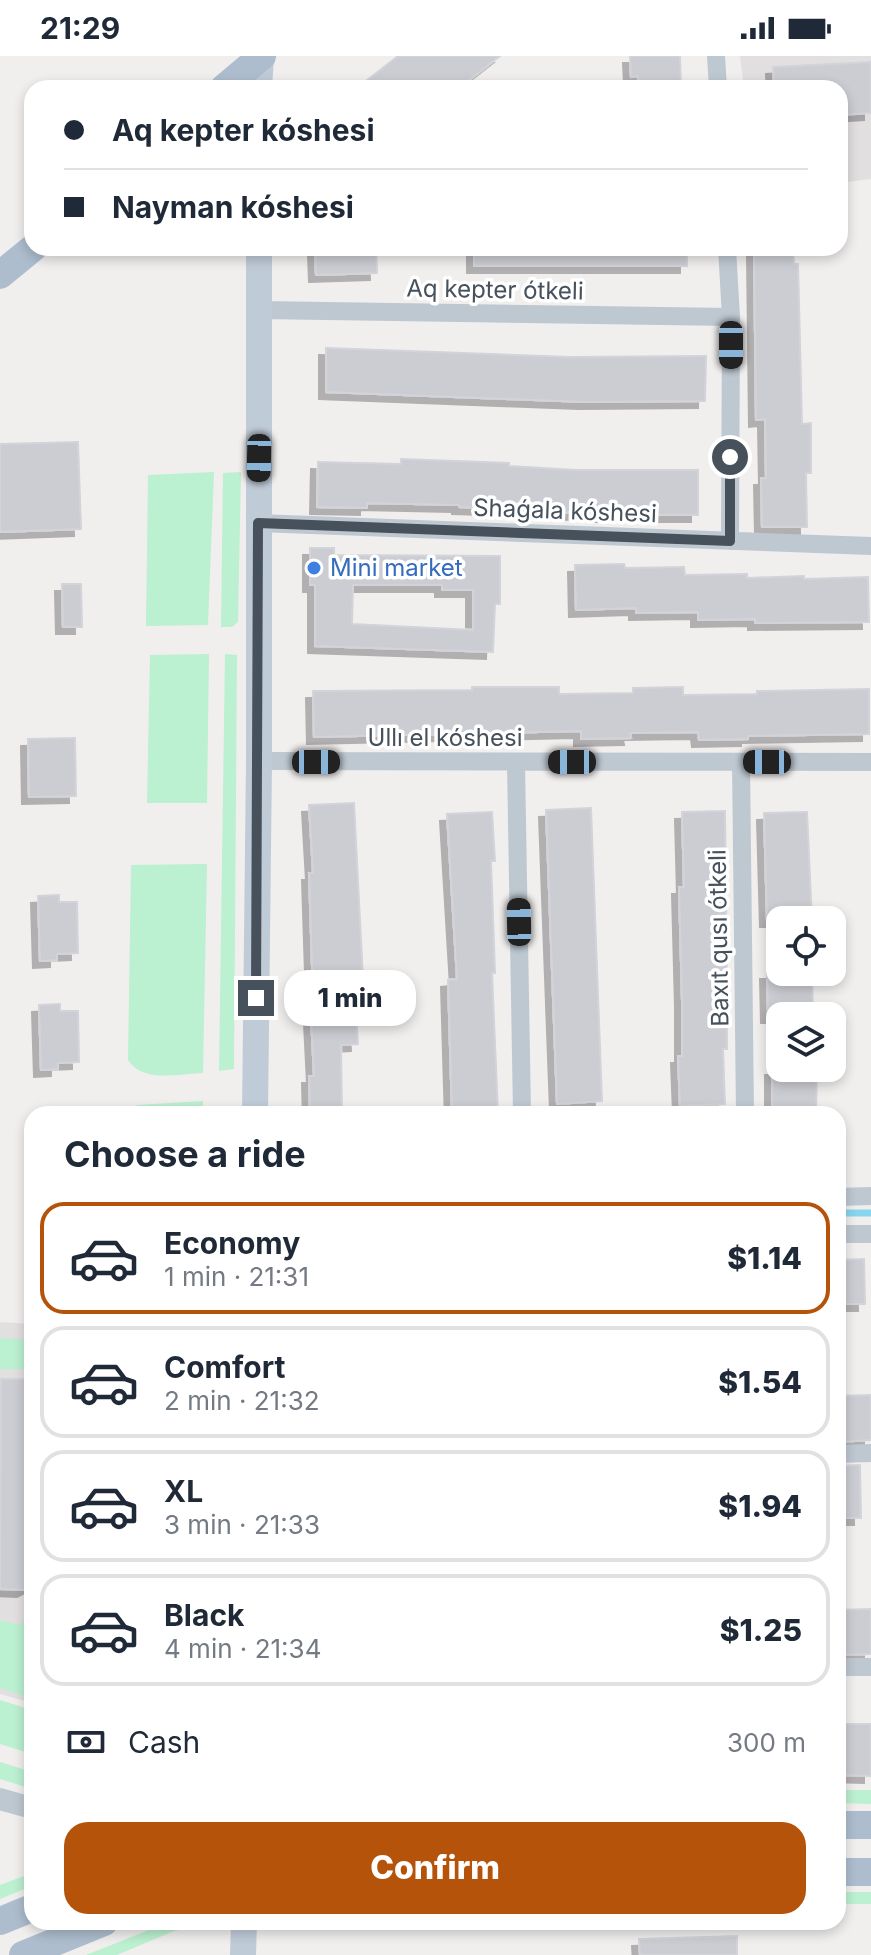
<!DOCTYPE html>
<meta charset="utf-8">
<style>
body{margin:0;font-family:Inter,sans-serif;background:#f2f2f3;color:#1f2937;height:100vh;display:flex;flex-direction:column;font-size:30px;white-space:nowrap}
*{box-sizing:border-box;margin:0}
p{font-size:26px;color:#747a83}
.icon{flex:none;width:44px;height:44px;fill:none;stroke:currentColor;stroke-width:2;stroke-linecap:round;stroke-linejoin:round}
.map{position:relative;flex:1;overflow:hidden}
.panel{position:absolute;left:24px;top:1050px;width:822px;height:824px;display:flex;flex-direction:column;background:#fff;border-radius:24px;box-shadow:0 4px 12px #0003}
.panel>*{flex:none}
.banner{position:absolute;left:24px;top:24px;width:824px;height:176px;border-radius:24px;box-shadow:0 4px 12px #0003;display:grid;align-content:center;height:176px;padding:0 40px;background:#fff}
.fabs{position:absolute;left:766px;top:850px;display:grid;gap:16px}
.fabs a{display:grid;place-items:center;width:80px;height:80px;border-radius:16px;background:#fff;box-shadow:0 4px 12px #0003;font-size:40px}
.end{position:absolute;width:36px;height:36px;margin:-18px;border:10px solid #46515c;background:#fff;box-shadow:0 0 0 4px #fff}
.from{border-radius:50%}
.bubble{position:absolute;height:56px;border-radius:24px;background:#fff;box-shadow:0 4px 12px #0003;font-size:26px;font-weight:800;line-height:56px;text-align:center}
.car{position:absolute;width:24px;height:48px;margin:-24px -12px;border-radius:10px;box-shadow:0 0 6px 2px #0007;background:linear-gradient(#222 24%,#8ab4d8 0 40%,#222 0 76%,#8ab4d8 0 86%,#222 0)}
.banner b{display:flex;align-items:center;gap:28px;height:76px;font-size:30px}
.banner b+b{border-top:2px solid #e0e1e3}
.banner i{width:20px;height:20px;background:#1f2937}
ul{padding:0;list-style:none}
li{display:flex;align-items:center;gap:24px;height:112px;margin:0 16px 12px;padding:0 24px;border:4px solid #e0e1e3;border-radius:24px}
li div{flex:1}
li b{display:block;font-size:30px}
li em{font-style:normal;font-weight:800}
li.selected{border-color:#b45309}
li>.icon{width:72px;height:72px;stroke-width:1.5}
h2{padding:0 40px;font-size:36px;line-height:96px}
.pay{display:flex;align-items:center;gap:20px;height:88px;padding:0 40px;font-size:30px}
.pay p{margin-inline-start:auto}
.primary-button{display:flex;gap:16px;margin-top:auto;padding:16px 40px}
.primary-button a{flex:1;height:92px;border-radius:24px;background:#b45309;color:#fff;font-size:32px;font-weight:800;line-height:92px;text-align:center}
.status{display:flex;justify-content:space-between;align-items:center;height:56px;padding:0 40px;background:#fff;direction:ltr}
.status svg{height:22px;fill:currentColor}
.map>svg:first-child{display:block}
</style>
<div class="status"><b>21:29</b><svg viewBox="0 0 49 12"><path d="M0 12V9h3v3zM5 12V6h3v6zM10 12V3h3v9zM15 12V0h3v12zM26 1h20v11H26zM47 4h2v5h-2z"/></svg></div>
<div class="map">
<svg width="871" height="1899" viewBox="0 0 871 1899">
<defs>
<filter id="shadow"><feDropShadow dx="-7" dy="7" stdDeviation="0" flood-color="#0004"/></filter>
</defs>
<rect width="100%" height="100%" fill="#f1eeee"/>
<path fill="#e2dfe0" d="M740,0h131v123l-31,4v-95h-96z
M0,1266l32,2v379l-32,-9z"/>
<path fill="#bbf0d0" d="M214,416l-6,153 -62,1 2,-151z
M241,416l-3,150 -6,5h-11l2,-154z
M209,598l-2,149h-60l3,-148z
M225,598l12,1 -3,414 -15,2z
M207,808l-4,209c-25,1 -60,10 -75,-13l3,-195z
M203,1045v13h-74l8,-9z
M0,1282l32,2v29h-32z
M32,1559v81l-2,2 -30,-10v-68l19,5z
M0,1644l32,10v44l-32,-10z
M0,1706l32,10v17l-32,-10z
M838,1734h33v14l-33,-1z
M32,1817v13l-32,13v-14z
M838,1836h33v12h-33z
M169,1866h23v6l-18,3 -57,24h-31z"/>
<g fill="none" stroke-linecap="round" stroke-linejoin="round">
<path stroke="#87d6ee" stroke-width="7" d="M838,1157h33"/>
</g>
<path fill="#cbcdd3" stroke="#d2d4da" stroke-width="2" fill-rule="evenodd" filter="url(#shadow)" d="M398,0h102l-41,32h-102z
M630,0h50l1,32h-43v-12l-7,1z
M871,6v51l-31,2v-27h-66l-1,-21z
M315,192h61l1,25 -61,2z
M474,192h213v18h-213z
M754,192h39l1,16h4l4,160 9,-1v50h-5l1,54h-45l-1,-49h5l-1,-59 -9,1z
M326,292l244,9 136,-1 -1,45 -119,1 -260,-10z
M78,386l3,87 -81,3v-88z
M401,403l108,4v3l67,4h122v45h-109v-2l-63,-1v-3l-67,-2v-2l-92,-2v5l-50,-1 1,-45 83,2z
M310,492h24v7l166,1v48h-5l-2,48 -178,-6v-61h-5zM353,529h89v5h31v40l-121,-6z
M624,508l1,4 59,-1 1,8 62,-1v4l57,-2v3l64,-2 1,45 -114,1v-4l-57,1v-8l-62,1v-5l-60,2 -1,-45z
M62,528h19l1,43h-19z
M472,631h87v7l74,-1v-5l50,-1v8l74,-1v-3l112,-2v45l-121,2v3l-49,1 -1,-8 -68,1 1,5 -50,1v-8l-267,6 -1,-46 159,-1z
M75,682l1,58 -47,1 -1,-58z
M354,747l9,176 -9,1 4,64 -17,1 1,69h-32l-1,-38h5l-4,-79h3l-4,-124h4l-4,-68z
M591,752l11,293 -45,3 -11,-294z
M725,755l2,181v57h-4l2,55 -45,2 -2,-50h4v-56l-3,-113h5l-2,-75z
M492,756l3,49h-4l4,112h-3l6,141h-46l-4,-134 9,-1 -10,-165z
M807,756l5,108h-45l-3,-107z
M59,839v7h18l1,51 -21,1v6l-17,1 -2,-65z
M767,916h45l1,44h-45z
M60,948v7h18l1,51 -21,1v6l-17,1 -2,-65z
M772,1012h45l-1,46h-44z
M864,1203l1,45h-27v-44z
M1,1323h31v207l-8,4 -24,-1z
M871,1339v45l-33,2v-46z
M860,1409l1,53h-23v-52z
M871,1553v45l-33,1v-45z
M838,1668h33v52l-33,-1z
M737,1880v19h-97l-1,-16z"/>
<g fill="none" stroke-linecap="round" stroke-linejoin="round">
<path stroke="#bec8d1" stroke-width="18" d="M716,0l2,32
M727,192l4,69 -1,224
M259,254l472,7
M258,467l613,23
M259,705l612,1
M741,706l4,352
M516,707l6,351
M838,1141l33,-1
M838,1178h33
M838,1398l33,-1
M838,1611h33"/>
<path stroke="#bec8d1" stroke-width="22" d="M0,1743l32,9"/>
<path stroke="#c0cbd8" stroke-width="26" d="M259,32l2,-31
M255,1058l4,-353v-513
M243,1899l1,-33"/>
<path stroke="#adbdce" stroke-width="28" d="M224,32l38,-32
M0,219l33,-27
M838,1769h33
M838,1816h33
M0,1865l32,-13
M23,1899l81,-33"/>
</g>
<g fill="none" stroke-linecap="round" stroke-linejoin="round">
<path stroke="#46515c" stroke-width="10" d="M256,942l2,-475 472,18v-84"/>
</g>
<circle fill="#3f7fe0" stroke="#fff" stroke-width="3" cx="314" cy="512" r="8"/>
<g text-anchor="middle" stroke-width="7" stroke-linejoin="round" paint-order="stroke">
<g font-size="24" fill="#46515c" stroke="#fff">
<text transform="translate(495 234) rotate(1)" y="8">Aq kepter ótkeli</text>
<text transform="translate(565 455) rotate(2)" y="8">Shaǵala kóshesi</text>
<text x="445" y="690">Ullı el kóshesi</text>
<text transform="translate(719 882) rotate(-91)" y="8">Baxıt qusı ótkeli</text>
</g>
<g font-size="24" fill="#366cbe" stroke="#fff" text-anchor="start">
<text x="330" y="520">Mini market</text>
</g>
</g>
</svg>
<div class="fabs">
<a><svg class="icon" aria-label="locate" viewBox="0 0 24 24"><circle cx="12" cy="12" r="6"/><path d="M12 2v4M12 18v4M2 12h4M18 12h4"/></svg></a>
<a><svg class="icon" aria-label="layers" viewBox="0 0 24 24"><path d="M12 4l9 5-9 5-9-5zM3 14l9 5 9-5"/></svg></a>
</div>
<i class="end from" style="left:730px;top:401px"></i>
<i class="end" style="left:256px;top:942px"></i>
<div class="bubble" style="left:284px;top:914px;width:132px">1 min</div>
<i class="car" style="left:731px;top:289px;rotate:180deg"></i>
<i class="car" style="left:259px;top:402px;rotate:181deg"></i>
<i class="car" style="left:316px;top:706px;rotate:90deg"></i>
<i class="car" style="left:572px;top:706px;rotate:270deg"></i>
<i class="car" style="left:767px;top:706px;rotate:270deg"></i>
<i class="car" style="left:519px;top:866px;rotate:359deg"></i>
<div class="banner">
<b><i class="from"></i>Aq kepter kóshesi</b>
<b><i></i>Nayman kóshesi</b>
</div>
<section class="panel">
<h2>Choose a ride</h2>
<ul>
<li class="selected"><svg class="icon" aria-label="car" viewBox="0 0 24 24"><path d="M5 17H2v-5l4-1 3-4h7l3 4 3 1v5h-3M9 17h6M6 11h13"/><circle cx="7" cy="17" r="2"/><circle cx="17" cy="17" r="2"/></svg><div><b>Economy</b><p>1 min · 21:31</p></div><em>$1.14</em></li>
<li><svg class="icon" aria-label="car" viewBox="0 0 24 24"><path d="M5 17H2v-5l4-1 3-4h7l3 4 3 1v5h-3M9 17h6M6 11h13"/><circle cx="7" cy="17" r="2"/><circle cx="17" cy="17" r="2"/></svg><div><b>Comfort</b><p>2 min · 21:32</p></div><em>$1.54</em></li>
<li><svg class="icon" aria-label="car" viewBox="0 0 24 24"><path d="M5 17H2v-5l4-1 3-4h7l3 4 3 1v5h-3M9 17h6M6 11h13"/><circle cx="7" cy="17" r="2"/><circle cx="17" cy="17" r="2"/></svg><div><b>XL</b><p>3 min · 21:33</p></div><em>$1.94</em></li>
<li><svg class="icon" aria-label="car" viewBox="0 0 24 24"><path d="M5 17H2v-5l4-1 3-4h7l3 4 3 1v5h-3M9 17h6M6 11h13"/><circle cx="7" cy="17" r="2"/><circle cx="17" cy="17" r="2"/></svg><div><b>Black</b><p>4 min · 21:34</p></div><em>$1.25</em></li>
</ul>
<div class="pay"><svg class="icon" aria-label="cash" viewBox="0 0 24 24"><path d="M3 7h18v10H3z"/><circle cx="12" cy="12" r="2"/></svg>Cash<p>300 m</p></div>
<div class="primary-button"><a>Confirm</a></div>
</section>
</div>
